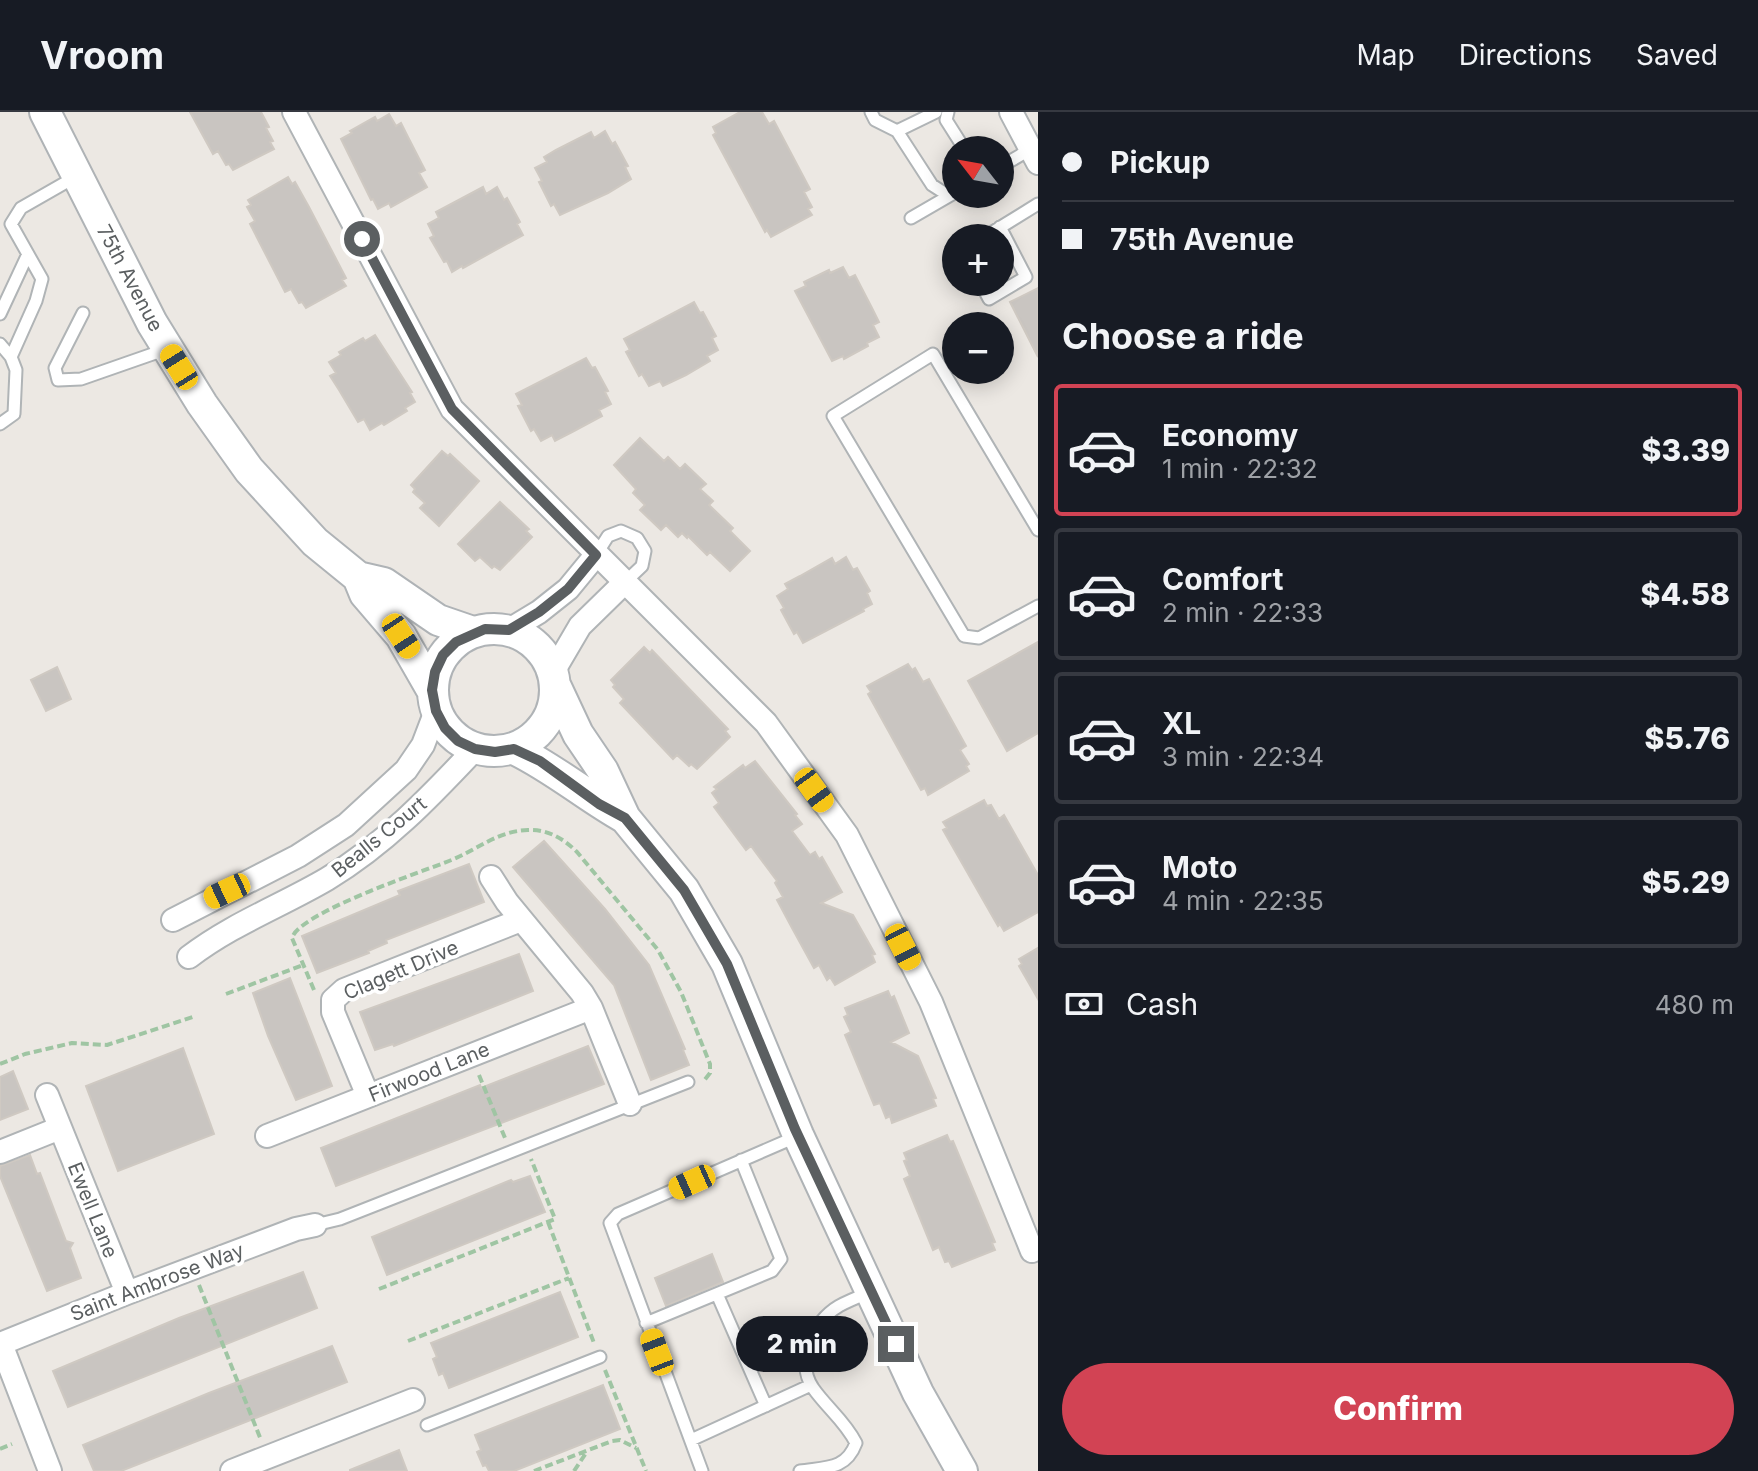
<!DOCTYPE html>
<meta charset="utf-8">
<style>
body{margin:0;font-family:Inter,sans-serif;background:#20242c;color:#f1f3f6;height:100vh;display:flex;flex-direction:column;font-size:30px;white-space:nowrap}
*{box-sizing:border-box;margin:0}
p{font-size:26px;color:#9ea1a6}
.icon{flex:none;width:44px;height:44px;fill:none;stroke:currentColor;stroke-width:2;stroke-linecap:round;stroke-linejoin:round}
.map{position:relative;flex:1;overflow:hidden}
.details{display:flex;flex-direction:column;background:#171b24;width:720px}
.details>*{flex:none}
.hud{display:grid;align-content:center;height:176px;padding:0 24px;background:#171b24}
.needle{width:52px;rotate:301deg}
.controls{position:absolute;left:942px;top:24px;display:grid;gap:16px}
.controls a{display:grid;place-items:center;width:72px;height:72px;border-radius:50%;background:#171b24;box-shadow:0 4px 20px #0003;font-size:40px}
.end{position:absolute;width:36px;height:36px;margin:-18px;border:10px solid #5b5f61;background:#fff;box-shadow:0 0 0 4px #fff}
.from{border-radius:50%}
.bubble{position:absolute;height:56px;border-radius:28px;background:#171b24;box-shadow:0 4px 20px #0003;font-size:26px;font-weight:800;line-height:56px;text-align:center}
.car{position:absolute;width:24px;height:48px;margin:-24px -12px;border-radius:10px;box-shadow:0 0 6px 2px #0007;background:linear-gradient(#f5c518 24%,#345 0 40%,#f5c518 0 76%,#345 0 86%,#f5c518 0)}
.hud b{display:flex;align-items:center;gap:28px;height:76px;font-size:30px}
.hud b+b{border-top:2px solid #363941}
.hud i{width:20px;height:20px;background:#f1f3f6}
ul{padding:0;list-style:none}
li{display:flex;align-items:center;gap:24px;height:132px;margin:0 16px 12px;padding:0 8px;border:4px solid #363941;border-radius:8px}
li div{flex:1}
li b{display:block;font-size:30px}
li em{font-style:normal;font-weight:800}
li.current{border-color:#d24354}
li>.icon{width:72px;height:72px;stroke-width:1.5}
h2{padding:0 24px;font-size:36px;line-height:96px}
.pay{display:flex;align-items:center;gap:20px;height:88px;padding:0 24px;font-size:30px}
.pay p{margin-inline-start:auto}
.button{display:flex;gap:16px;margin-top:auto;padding:16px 24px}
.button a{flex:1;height:92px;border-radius:48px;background:#d24354;color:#fff;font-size:32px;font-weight:800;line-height:92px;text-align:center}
header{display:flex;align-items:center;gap:48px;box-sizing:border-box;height:112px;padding:0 40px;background:#171b24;border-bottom:2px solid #363941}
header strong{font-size:38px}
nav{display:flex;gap:44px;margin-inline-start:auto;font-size:28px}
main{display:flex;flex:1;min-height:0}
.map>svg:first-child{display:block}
</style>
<header>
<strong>Vroom</strong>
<nav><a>Map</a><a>Directions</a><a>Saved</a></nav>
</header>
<main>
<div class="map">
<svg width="1038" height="1359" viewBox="0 0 1038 1359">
<rect width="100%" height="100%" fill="#ece8e3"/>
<path fill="#c9c5c1" stroke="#cfc9c2" stroke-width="2" d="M190,0h71l8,15 -3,1 7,13 -3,1 4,7 -41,21 -4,-6 -3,1 -8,-14 -5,3z
M740,0h22l7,12 5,-3 36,68 -6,3 8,15 -4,2 4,6 -41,22 -4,-7 -2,2 -52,-97 3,-2 -3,-6z
M389,2l7,12 5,-3 7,14 17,33 -6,3 8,14 -36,20 -2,-4 -11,6 -5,-10 -2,1 -30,-61 11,-6 -2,-2 25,-14 2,4z
M605,19l7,13 3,-2 13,24 -3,1 6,12 -23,14 -48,22 -6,-11 -3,2 -12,-24 3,-1 -7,-13 12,-6 -3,-5 12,-7 35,-18 3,6z
M288,65l4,7 3,-2 14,25 37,71 -4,2 4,6 -40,22 -4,-6 -3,1 -8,-14 -6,3 -35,-68 5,-3 -8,-14 4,-2 -3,-5z
M483,75l3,7 11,-7 7,13 3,-2 13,24 -3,2 6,11 -60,33 -1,-2 -10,6 -5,-11 -3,1 -14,-24 4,-2 -6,-12 11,-6 -3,-6z
M843,155l6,11 6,-3 17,33 7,14 -6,3 6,12 -12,6 1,3 -24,13 -1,-3 -11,5 -37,-70 11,-5 -2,-4 25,-12 1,3z
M1038,176v69l-28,-55z
M694,190l6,11 3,-1 13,24 -4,2 6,12 -11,6 3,5 -24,14 -23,11 -3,-5 -11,5 -7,-12 -3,2 -13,-24 4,-2 -6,-11z
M375,223l37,57 -2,1 5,9 -10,6 2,3 -23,14 -2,-2 -12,7 -6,-11 -6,3 -19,-32 -9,-14 6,-3 -7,-11 12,-7 -2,-3 24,-14 2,3z
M586,246l6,10 3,-1 13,24 -3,1 6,12 -12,6 3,6 -28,15 -19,10 -3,-6 -11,6 -7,-12 -3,2 -13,-25 4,-1 -6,-11z
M640,326l24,23 4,-4 12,12 5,-5 21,20 -6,5 13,12 -4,4 24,23 -3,3 20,20 -20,20 -20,-19 -3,3 -19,-19 -1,2 -5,-5 -4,4 -12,-12 -5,5 -21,-20 5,-5 -12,-12 3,-4 -22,-24z
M442,339l6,5 2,-2 29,27 -40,45 -19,-18 5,-5 -12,-11 2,-3 -4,-4z
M500,390l29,27 -3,2 6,6 -32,33 -6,-4 -2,2 -12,-11 -5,4 -17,-17z
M846,445l7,13 4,-2 13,23 -3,2 5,11 -9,5 1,2 -61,32 -6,-11 -3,2 -13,-24 3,-2 -7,-12 11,-7 -3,-5 15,-8 32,-18 3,6z
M1038,530v91l-31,18 -39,-70z
M644,535l6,6 2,-3 76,79 -3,2 5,6 -33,32 -6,-5 -2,2 -12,-11 -4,4 -53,-56 4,-4 -11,-12 2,-2 -4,-5z
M908,552l4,6 3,-2 8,14 6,-3 37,67 -6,4 9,14 -3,2 3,5 -41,24 -3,-7 -4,2 -53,-96 3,-2 -4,-6z
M57,555l14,32 -25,12 -15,-31z
M755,649l42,53 -2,1 7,9 -10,7 18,24 5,-3 4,7 3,-2 20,35 -21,11 32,12 22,39 -3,1 3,7 -40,23 -5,-8 -3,3 -8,-15 -5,3 -22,-40 -15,-28 6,-3 -8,-14 2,-2 -26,-35 -5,4 -32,-43 5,-4 -7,-10 5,-4 -3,-2 29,-22 2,3z
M984,688l3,6 4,-1 8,14 5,-4 34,60v37l-34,19 -4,-7 -2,2 -55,-96 4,-2 -4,-6z
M544,729l61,68 44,56 36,84 -2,1 6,15 -38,15 -37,-95 -101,-118z
M469,752l15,38 -98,38 1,3 -19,8 1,2 -52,20 -15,-37 98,-41 -2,-4z
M1038,836v51l-19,-33 3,-2 -3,-5z
M519,842l14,37 -139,55 -1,-2 -18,6 -15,-38z
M290,866l42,108 -36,14 -28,-64 -15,-43z
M888,879l3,7 3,-2 15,37 -18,9 27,14 18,42 -3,1 3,7 -44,17 -2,-7 -4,2 -6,-15 -6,2 -29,-70 6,-3 -7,-15 4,-2 -3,-7z
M588,934l16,38 -268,102 -15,-38 159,-63 1,3z
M183,936l31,86 -96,37 -32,-85z
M13,959l15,38 -28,11v-43z
M947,1023l3,7 3,-1 42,101 -3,1 3,7 -43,17 -3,-6 -4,1 -6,-15 -6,3 -29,-71 6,-3 -6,-15 3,-1 -3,-7z
M30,1043l7,19 3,-1 26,68 7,2 -3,5 11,30 -34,13 -47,-115v-10z
M530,1064l15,36 -158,63 -15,-38 139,-57 2,2z
M712,1142l11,28 -57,24 -11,-28z
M303,1160l14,36 -249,99 -15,-36 126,-53z
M560,1180l18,45 -129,51 -6,-15 -4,2 -6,-16 4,-2 -6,-14z
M332,1234l15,36 -226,89h-27l-11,-26 126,-52z
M603,1273l17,44 -106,42h-25l-3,-6 -3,1 -6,-14 4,-2 -6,-15z
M399,1338l8,21h-57v-1z"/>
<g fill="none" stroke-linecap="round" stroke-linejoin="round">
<defs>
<path id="lane" d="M871,0l4,8 22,11 35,54 17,11 7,-4
M948,0l-2,8 19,30
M897,19l39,-19
M1000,55l31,-18
M911,106l38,-22
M983,126l55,-34
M980,170l9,17 37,-22 -26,-50
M83,201l-28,55 3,12 23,-1 86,-30
M0,202l28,-60
M0,232l11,13
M0,312l14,-10 2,-44 -5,-13 25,-56 6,-22 -31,-55 10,-16 56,-32
M1038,418l-105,-176 -100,62 131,220 15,2 59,-32
M596,443l12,-19 13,-5 16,7 8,13 -3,15 -18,17
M315,1113l25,-6 348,-137
M717,1182l49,112
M646,1211l126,-52 9,-12 -40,-99
M427,1313l173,-68
M691,1328l120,-55
M702,1359l-92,-248 8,-9 180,-78
M800,1359c26,-4 46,-1 56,-28 -11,-22 -29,-35 -43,-55 -18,-27 -1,-66 26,-82 9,-5 19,-9 29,-13"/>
<path id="street" d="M294,0l158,297 314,314 81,112 84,167 101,249
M1011,0l27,51
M509,518l30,-18 29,-23 28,-34
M553,560l27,-46 44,-43
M491,765l16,25 75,91 9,15 39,96
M173,808l125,-64 48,-31 60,-55 17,-25 13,-34
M189,845c43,-33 92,-51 138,-78 57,-34 103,-82 148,-130
M47,983l80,198
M368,984l-35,-84v-12l11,-10 177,-70
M267,1024l324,-128
M0,1040l60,-24
M0,1232l127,-51 169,-64 19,-4
M1,1232l49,127
M232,1359l181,-71"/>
<path id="secondary" d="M45,0l107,211 50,81 47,66 66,72 43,35 26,6 54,37 35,12
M358,465l7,17 36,42 31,54
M433 578a61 61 0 1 1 122 0a61 61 0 1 1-122 0Z
M556,575l22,47 25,37 22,47 59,72 43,74 71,171 120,258 44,78
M514,637c40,19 73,48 111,69"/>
</defs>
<use href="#lane" stroke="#b0b4b6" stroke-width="15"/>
<use href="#street" stroke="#b0b4b6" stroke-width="26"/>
<use href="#secondary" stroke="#afb3b6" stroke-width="34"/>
<path stroke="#9fc5a3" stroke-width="4" stroke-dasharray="8 4" stroke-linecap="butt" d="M314,878l-22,-52c7,-25 129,-66 157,-77 28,-11 48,-30 79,-31 20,-1 36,9 49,22l81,98 23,42 29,72v9l-7,9
M226,882l77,-29
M0,952l25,-10 47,-11 35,2 89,-29
M479,963l26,63
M548,1110l46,121
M199,1173l62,155
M379,1177l176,-70 -24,-60
M408,1229l161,-63
M605,1258l41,101
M0,1337l12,-5
M534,1359l78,-30 8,-1 16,8
M574,1359l12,-18"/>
<use href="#lane" stroke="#fff" stroke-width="11"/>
<use href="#street" stroke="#fff" stroke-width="22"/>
<use href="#secondary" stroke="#fff" stroke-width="30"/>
</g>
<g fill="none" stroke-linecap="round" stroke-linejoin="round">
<path stroke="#5b5f61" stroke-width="10" d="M362,127l90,170 144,146 -28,34 -29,23 -30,18 -24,-1 -29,13 -13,13 -8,17 -3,18 4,21 9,17 13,13 17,8 20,3 19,-3 26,12 59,43 26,14 59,72 43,74 68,165 101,215"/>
</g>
<g text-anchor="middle" stroke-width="7" stroke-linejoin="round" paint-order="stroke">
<g font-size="20" fill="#5b5f61" stroke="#fff">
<text transform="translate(130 166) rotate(62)" y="7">75th Avenue</text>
<text transform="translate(379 725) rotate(-39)" y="7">Bealls Court</text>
<text transform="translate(401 858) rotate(-23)" y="7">Clagett Drive</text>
<text transform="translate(429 960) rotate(-22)" y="7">Firwood Lane</text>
<text transform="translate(93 1098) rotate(68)" y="7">Ewell Lane</text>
<text transform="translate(157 1170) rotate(-21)" y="7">Saint Ambrose Way</text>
</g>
</g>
</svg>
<div class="controls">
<a><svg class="needle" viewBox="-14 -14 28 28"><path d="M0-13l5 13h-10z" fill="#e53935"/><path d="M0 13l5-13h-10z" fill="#9ea1a6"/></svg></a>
<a>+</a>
<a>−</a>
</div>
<i class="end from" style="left:362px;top:127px"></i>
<i class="end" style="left:896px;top:1232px"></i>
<div class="bubble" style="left:736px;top:1204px;width:132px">2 min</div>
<i class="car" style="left:179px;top:255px;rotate:328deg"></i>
<i class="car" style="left:401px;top:524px;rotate:147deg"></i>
<i class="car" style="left:814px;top:678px;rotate:144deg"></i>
<i class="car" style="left:227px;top:779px;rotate:245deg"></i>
<i class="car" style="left:903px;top:835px;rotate:153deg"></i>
<i class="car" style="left:692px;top:1070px;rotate:246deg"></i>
<i class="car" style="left:657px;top:1240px;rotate:339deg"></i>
</div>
<section class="details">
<div class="hud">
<b><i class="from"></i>Pickup</b>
<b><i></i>75th Avenue</b>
</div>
<h2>Choose a ride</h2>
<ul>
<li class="current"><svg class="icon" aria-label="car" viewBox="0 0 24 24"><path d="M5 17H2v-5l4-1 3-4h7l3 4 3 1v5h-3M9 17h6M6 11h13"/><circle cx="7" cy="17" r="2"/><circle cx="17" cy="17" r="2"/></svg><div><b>Economy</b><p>1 min · 22:32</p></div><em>$3.39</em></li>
<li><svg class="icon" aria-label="car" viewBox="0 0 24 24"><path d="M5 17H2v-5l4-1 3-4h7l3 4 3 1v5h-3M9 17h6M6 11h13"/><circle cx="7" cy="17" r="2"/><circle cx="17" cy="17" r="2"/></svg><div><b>Comfort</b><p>2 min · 22:33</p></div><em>$4.58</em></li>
<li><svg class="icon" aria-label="car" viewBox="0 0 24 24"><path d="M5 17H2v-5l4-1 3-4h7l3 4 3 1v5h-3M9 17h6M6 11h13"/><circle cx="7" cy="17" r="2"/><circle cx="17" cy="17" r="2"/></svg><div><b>XL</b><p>3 min · 22:34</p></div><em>$5.76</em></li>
<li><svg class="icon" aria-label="car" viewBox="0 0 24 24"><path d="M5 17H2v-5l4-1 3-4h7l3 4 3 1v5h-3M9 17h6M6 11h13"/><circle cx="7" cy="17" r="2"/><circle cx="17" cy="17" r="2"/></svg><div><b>Moto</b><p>4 min · 22:35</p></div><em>$5.29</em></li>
</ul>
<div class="pay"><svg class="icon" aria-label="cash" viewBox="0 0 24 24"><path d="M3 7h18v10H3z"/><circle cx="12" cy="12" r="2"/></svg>Cash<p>480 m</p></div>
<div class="button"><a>Confirm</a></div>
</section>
</main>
